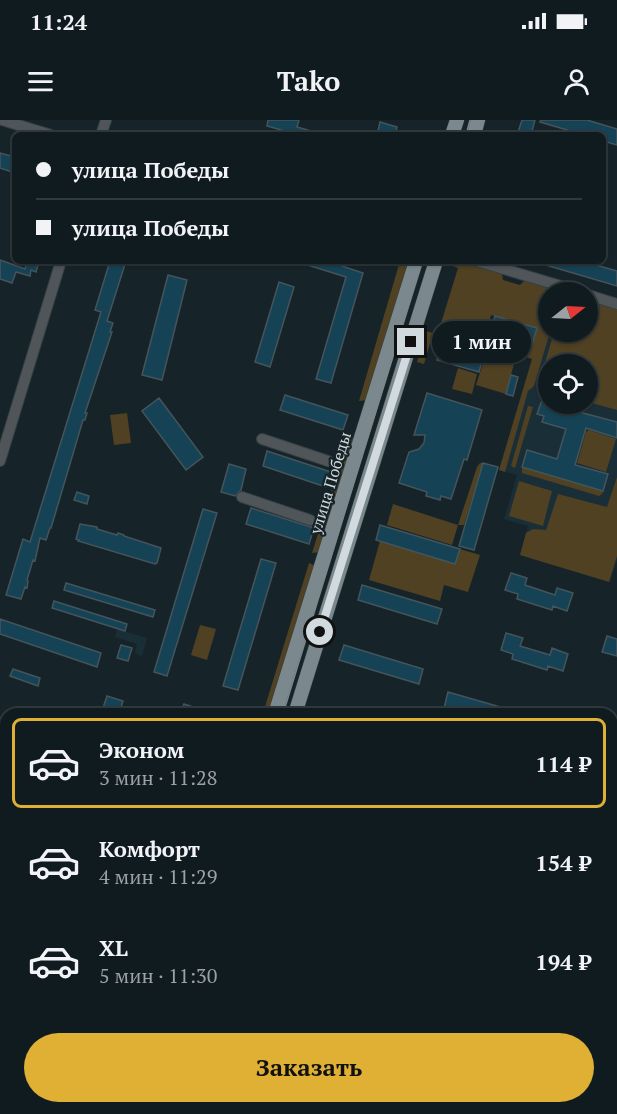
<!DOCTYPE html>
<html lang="ru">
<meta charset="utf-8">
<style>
body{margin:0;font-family:"PT Serif",serif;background:#192428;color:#f1f3f6;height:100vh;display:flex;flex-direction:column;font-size:22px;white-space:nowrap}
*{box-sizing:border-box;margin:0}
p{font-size:20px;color:#9ca1a4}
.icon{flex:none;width:33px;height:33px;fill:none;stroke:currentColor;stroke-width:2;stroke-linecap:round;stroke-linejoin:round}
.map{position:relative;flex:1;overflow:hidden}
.drawer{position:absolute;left:0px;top:588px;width:618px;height:406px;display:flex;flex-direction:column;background:#101b1f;border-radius:18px 18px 0 0;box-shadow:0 2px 4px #0004,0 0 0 2px #30393d}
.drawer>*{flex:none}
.guide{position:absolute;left:12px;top:12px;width:594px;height:132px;border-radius:9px;box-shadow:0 2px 4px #0004,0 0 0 2px #30393d;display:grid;align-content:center;height:132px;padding:0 24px;background:#101b1f}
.needle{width:39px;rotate:72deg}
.buttons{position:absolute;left:538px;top:162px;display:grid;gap:12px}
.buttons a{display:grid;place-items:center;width:60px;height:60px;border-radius:50%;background:#101b1f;box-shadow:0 2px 4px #0004,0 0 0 2px #30393d;font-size:30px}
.end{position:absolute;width:27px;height:27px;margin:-14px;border:8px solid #d1dade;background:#111;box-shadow:0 0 0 3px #111}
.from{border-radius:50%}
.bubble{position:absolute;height:42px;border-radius:21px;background:#101b1f;box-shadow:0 2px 4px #0004,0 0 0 2px #30393d;font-size:20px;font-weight:700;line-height:42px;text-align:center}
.guide b{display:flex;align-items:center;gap:21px;height:57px;font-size:22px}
.guide b+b{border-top:2px solid #30393d}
.guide i{width:15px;height:15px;background:#f1f3f6}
ul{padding:10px 0 0;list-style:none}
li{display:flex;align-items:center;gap:18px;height:90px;margin:0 12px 9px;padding:0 12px;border:3px solid transparent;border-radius:9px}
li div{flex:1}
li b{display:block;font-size:22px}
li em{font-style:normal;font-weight:700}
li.active{border-color:#dfb034}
li>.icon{width:54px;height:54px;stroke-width:1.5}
.cta{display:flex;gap:12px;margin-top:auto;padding:12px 24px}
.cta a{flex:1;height:69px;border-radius:36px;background:#dfb034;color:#111;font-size:24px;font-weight:700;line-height:69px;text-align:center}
.status{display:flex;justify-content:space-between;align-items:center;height:42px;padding:0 30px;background:#101b1f;direction:ltr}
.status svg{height:16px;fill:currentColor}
header{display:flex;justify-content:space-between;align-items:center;height:78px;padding:0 24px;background:#101b1f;font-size:27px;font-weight:700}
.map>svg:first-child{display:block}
</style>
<div class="status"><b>11:24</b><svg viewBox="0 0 49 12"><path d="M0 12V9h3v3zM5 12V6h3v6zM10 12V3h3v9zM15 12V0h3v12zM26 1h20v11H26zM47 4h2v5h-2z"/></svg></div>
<header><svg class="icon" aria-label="menu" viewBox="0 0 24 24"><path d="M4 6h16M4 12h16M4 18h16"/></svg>Tako<svg class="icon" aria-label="person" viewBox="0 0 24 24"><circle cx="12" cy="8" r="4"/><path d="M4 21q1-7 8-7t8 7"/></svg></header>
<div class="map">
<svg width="617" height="994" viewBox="0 0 617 994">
<rect width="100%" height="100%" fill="#162429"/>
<path fill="#1a2e37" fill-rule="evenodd" d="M549,212h39l29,3v225l-7,22 -90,-27 8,-29 -24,-7 13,-44 -18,-5zM549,244h39v40h-39z
M117,509l30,9 -5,18 -7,-3 2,-9 -22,-7z
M69,989v-1l128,1 -10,5h-116z"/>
<path fill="#4f4121" d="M400,141h11l-43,139 -9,1z
M450,141h10l42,13 1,6 17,5 5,-5 40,12h-16l1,40 -16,54 -6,5 -23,81 -6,-2 33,-111 -14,-5 3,-12 11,3 5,-17 -46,-13 -5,18 -6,-1 -1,2 29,8 -2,8 -29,-8 2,-7 -17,-5 -3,10 -21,-7 20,-65 -11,-4z
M588,179l29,9v102l-29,-8v-38h-39v26l-11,-3 16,-55h34z
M426,211l7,2 -9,31 -7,-2z
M488,228l28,8 -10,38 -30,-9z
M458,248l19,6 -5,20 -20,-5z
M528,286l5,1 -18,61 -4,-2z
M127,293l4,30 -17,2 -4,-30z
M589,310l27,9 -10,33 -29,-9 9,-31z
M348,317l6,2 -33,113 -9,1z
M480,343h3l-19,62h-6l-6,20 -65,-20 6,-21 65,21 19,-58z
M522,347l81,24 -1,3 -3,2 -77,-23z
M617,357v79l-8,26 -89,-27 6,-22 7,-4 13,1 12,-36 49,13z
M519,361l33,10 -9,35 -34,-10z
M380,421l75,23 5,-15 20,6 -12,37 -24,-7 -4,16 -71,-21z
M309,443l7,3 -43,142 -9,2z
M200,505l16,4 -9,31 -16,-5z"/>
<path fill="#154355" stroke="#45545b" stroke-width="1.5" d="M268,0h31l-2,7 21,6 -1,2h-18l-32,-9z
M522,0h13l-4,15h-14z
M541,0h46l30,9v16l-14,-4v-6h-19l-44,-13z
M380,2l17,5 -2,8h-18z
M0,33l15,4v16l-15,-5z
M0,140l25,9 2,-7 11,3 -2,7 -5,-2 -1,6 -14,-4 -4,11 -12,-4z
M110,141h16l-19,60 6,2 -3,9h2l-27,81h2l-2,7h-2l-32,108h-1l-4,12 -6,-2 -5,23 -2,-1 -6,20 1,1 -1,7 -2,-1 -4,12 -15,-4 17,-56 7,3 71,-230 -6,-2z
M301,141h43l-2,5 21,7 -32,110 -15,-4 30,-102 -45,-14z
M540,141h42l35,10v15l-78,-23z
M168,155l19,5 -25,100 -20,-5z
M279,162l15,5 -24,80 -15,-5z
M495,196l42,12 -5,17 -42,-12z
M442,222l42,12 -5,18 -42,-12z
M511,255l7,2 -5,19 -7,-2z
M427,273l55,17 -15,50 -3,-1 -13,40 -10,-3 -1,4 -14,-4 1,-4 -28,-9 10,-31 10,-3 5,-6 1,-8h-11z
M285,275l63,20 -5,15 -63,-20z
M159,278l44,59 -17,13 -44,-59z
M542,280l7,4 68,18v16l-31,-10 -11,37 33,9 -5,17 -81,-24 5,-17 30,9 9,-30 -24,-7 2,-6 -7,-2z
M267,331l64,21 -5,15 -63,-21z
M483,343l15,4 -24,83 -15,-4z
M229,344l17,5 -5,21 -6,6 -14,-4z
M77,372l12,4 -2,8 -13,-4z
M251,388l63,20 -5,16 -63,-20z
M203,389l14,4 -50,163 -13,-4z
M80,404l17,3v2l20,6 1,-2 6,2v1l37,12 -4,15 -2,1 -77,-23 1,-1 -3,-1z
M380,405l80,24 -5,15 -79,-24z
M261,439l15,4 -38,127 -15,-4z
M511,453l16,5 -2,7 30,10 2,-7 16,5 -6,18 -14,-5 -1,4 -35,-11 1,-5 -13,-4z
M66,463l89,27 -2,7 -89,-27z
M362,465l80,24 -5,15 -79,-24z
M54,481l73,23 -2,7 -73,-23z
M0,499l101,34 -4,14 -97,-33z
M506,513l17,5 -3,8 30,9 2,-7 16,6 -5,17 -15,-5 -1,4 -35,-11 1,-5 -12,-4z
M607,516l10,3v17l-15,-4z
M121,525l11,3 -4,13 -11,-3z
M344,525l79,24 -4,15 -80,-24z
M13,549l27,9 -2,8 -28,-10z
M448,572l70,20 -1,2h-51l-22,-6z
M107,576l16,5 -4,13h-18z
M184,584l28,9 -1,1h-31z"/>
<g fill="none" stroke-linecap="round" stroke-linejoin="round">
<defs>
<path id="minor" d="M2,0l49,15
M101,15l5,-15
M477,141l104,31
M588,175l29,9
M262,319l66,22
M0,341l61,-200
M242,377l68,23
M0,741l6,2
M612,939l5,4
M62,988l1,6
M282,988l2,6
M355,994l8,-6"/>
<path id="major" d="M452,15l5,-15
M474,15l4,-15
M275,594l141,-453
M295,594l141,-453
M612,710l5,-1
M612,727l5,-2
M0,869l6,-1
M0,886l6,-2"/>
</defs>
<use href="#minor" stroke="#344146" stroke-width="12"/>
<use href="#major" stroke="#344146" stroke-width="15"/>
<use href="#minor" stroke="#4f5558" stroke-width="10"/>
<use href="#major" stroke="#7b898f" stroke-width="14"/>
<path stroke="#7c878c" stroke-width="1.5" d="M466,15l4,-15
M283,594l139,-453
M0,752l6,2"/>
</g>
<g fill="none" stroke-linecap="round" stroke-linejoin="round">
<path stroke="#d1dade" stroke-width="8" d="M320,512l91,-290"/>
</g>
<g text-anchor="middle" stroke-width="4.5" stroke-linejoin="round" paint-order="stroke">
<g font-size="16" fill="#d1dade" stroke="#162429">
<text transform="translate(330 363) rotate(-73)" y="6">улица Победы</text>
</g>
</g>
</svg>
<div class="buttons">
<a><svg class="needle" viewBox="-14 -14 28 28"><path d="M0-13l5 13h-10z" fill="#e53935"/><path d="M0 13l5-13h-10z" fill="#9ca1a4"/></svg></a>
<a><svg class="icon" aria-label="locate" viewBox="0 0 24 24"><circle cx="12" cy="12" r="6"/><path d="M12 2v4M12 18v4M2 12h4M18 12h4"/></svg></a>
</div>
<i class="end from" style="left:320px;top:512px"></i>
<i class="end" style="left:411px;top:222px"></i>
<div class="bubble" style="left:432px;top:201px;width:99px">1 мин</div>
<div class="guide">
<b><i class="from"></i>улица Победы</b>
<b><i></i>улица Победы</b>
</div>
<section class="drawer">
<ul>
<li class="active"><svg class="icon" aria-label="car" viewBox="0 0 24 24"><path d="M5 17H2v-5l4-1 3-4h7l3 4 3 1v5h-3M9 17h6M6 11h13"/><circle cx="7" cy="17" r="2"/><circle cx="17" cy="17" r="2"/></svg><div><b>Эконом</b><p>3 мин · 11:28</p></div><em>114 ₽</em></li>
<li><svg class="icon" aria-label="car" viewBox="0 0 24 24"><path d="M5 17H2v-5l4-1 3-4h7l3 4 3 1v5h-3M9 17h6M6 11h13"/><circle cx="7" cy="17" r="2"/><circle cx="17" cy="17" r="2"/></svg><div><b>Комфорт</b><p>4 мин · 11:29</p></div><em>154 ₽</em></li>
<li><svg class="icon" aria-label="car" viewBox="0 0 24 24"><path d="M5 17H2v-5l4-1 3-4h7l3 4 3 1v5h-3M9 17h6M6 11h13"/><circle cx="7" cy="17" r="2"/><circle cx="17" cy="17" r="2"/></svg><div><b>XL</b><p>5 мин · 11:30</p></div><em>194 ₽</em></li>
</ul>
<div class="cta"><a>Заказать</a></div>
</section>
</div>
